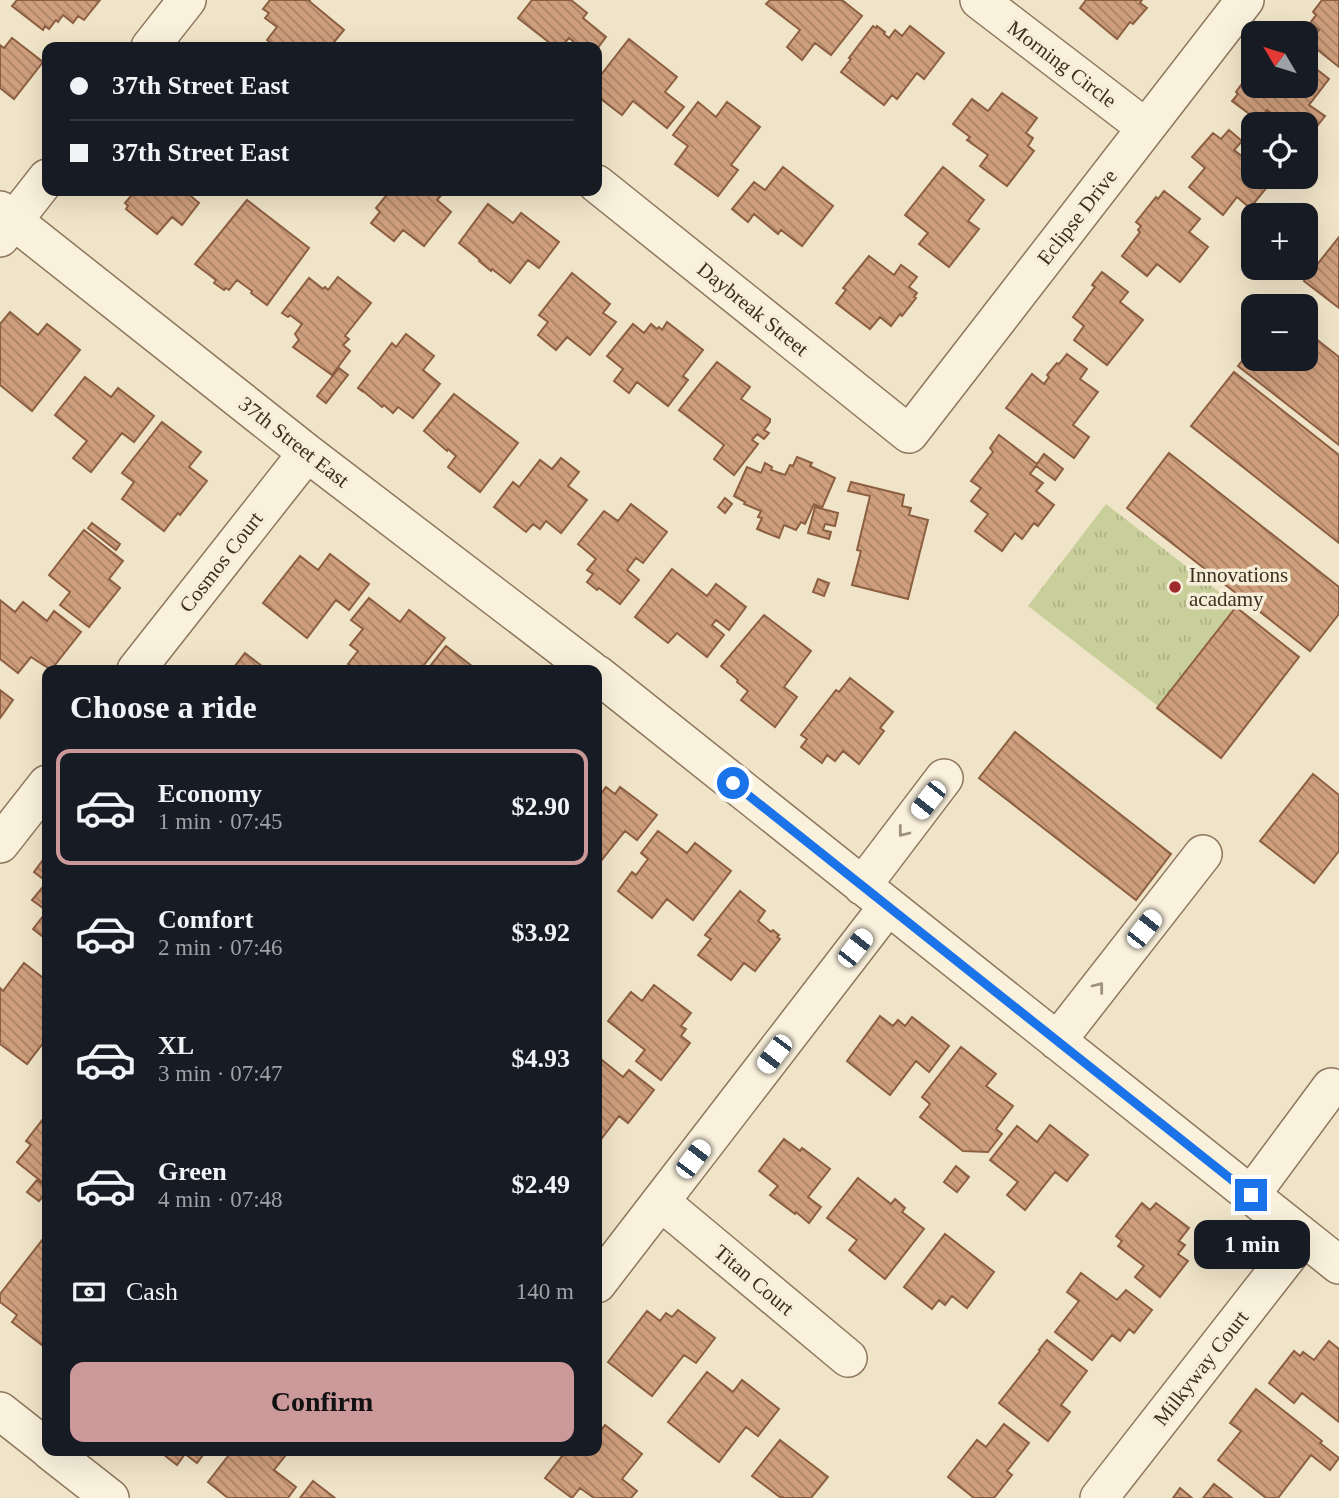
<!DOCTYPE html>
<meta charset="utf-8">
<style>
body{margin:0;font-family:Georgia,serif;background:#242831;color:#f1f3f6;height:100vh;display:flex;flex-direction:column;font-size:26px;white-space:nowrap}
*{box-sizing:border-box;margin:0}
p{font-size:23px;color:#9ea1a6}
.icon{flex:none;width:38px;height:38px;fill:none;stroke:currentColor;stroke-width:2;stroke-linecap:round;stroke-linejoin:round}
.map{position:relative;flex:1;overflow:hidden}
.side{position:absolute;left:42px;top:665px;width:560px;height:791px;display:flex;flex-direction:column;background:#171b24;border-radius:14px;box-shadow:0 7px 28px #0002}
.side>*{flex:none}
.hud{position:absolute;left:42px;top:42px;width:560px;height:154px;border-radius:14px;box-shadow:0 7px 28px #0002;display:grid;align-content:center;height:154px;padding:0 28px;background:#171b24}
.needle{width:46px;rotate:308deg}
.tools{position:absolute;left:1241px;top:21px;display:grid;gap:14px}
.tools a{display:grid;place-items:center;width:77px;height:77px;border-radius:14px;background:#171b24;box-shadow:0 7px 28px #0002;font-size:35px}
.end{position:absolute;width:32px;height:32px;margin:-16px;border:9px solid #1a73e8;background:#fff;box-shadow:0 0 0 4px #fff}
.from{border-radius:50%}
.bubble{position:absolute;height:49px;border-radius:14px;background:#171b24;box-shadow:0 7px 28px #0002;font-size:23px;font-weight:700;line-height:49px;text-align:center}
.car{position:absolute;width:21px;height:42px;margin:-21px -10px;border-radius:9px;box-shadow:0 0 5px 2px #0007;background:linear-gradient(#fff 24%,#345 0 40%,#fff 0 76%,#345 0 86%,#fff 0)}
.hud b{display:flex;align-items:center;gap:24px;height:66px;font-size:26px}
.hud b+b{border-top:2px solid #363941}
.hud i{width:18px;height:18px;background:#f1f3f6}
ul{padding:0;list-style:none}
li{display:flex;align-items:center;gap:21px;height:116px;margin:0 14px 10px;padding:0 14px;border:4px solid transparent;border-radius:14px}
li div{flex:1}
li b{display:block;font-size:26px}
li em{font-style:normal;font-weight:700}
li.active{border-color:#cc999b}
li>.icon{width:63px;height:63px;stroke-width:1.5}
h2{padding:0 28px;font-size:32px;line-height:84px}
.pay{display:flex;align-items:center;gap:18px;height:77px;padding:0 28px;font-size:26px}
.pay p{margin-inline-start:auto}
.cta{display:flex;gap:14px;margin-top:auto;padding:14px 28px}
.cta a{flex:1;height:80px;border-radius:14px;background:#cc999b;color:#111;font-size:28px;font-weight:700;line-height:80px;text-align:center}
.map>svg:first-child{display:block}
</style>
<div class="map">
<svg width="1339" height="1498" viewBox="0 0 1339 1498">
<defs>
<pattern id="grass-tufts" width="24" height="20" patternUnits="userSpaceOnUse" patternTransform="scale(1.75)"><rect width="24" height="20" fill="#c9cf9b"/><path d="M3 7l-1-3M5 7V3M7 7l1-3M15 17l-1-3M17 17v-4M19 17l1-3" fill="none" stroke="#aeb285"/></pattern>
<pattern id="building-back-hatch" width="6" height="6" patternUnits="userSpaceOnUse" patternTransform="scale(1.75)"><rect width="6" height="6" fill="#cf9f7d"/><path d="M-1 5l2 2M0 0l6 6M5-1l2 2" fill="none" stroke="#a98266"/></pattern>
</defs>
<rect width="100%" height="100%" fill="#f0e4c8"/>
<path fill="url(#grass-tufts)" d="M1106,504l130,101 -78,101 -130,-100z"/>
<path fill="url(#building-back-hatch)" stroke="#8d5f41" stroke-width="2" d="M17,0h83l-16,20 -6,-4 -5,7 -10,-8 -5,7 -2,-2 -7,9 -4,-3 -2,4 -31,-24z
M270,0h40l-1,1 35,29 -14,17h-53l-10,-7 10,-13 -12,-9 4,-5 -6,-4z
M532,0h39l16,13 -4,5 23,19 -9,12v-2h-17l-11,-9 -8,9h-6l-37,-29z
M770,0h72l20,16 -31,39 -16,-12 -13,17 -15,-13 13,-17 -34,-26z
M1086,0h56l-2,3 7,5 -14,16 -3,-2 -13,17 -37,-31z
M1322,0h17v67l-30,-24 4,-4 -3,-2 4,-5 2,2 3,-4 -9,-7 6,-8 -3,-3z
M873,26l3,2 1,-2 8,6 -1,2 5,4 6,-8 7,6 8,-10 34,27 -20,26 -7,-6 -20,26 -5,-4 -8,10 -43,-33 10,-13 -2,-1z
M12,38l31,24 -29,37 -14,-11v-43l4,3z
M629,39l48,38 -12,15 19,15 -17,21 -34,-27 -11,14 -25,-19v-16z
M1306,61l23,18 -20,26 16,11 -18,23 -1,-1v-14h-20l-19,-14 -8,11 -27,-20 6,-7 -2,-2 8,-11 6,5 3,-4v4h53z
M1002,93l35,25 -11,15 7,5 -5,8 6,5 -27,35 -27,-20 8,-11 -21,-15 3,-3 -17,-13 19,-25 16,12z
M698,102l18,15 11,-15 33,25 -29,38 7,5 -20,26 -43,-32 13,-18 -15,-11z
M1229,130l13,11 -8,9 19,15v12h14l5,4 -22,27 -13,-11 -14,18 -34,-28 16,-19 -13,-11 21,-24 8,6z
M783,167l50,39 -31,40 -21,-16 -3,4 -24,-20 -6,8 -16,-13 22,-27 11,8z
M943,167l41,33 -16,21 11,8 -30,38 -30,-23 9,-11 -23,-18z
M125,191h62l-1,1 13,11 -17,22 -10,-8 -15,17 -31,-25 2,-3 -3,-3 6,-7z
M390,191l54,1 -7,8 14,12 -27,34 -21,-16 -9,11 -23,-18 9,-11 -4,-4z
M1164,191l36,28 -11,13 19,15 -28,35 -23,-18 -10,12 -25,-20 18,-24 -2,-2 3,-4 -5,-4 20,-25 2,2z
M247,200l62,48 -42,57 -16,-12 1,-2 -15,-11 -8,10 -3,-2 -2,2 -10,-7 2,-3 -21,-16z
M488,204l25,19 8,-10 38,29 -20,26 -11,-8 -18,23 -18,-14 -1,2 -12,-10 1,-1 -21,-17z
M1339,237v71l-35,-27z
M869,256l25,19 7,-10 16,12 -8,10 8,6 -3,4 2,1 -14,18 -2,-2 -9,12 -11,-9 -10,12 -34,-26 10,-13 -3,-2z
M1102,272l26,20 -8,10 23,18 -36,45 -33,-25 10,-14 -11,-9 22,-30 -3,-2z
M572,273l38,31 -7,9 13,9 -26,33 -23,-18 -11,13 -18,-15 10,-13 -9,-7z
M338,277l33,26 -26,33 4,3 -6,6 7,6 -18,24 -39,-28 6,-7 -4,-6 7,-10 -12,-9 -2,2 -6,-4 27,-35 14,11 2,-2 3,3z
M10,312l28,23 9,-11 33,26 -48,61 -32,-26v-61z
M667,322l36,28 -20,26 5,4 -20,26 -31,-24 -8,11 -15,-12 9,-12 -16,-13 26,-32 11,9 7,-9 6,5 2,-2 3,3z
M1306,331l33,26v88l-101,-79 15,-19v12h53z
M406,334l28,22 -11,14 17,14 -27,34 -15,-11 -5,6 -9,-8 -2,2 -20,-17v1l-4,-3 34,-45 4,4z
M1067,354l20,15 -7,10 18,13 -25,33 16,12 -15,21 -68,-50 26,-34 12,10 5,-7 -2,-2 10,-12 2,1z
M717,362l33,25 -9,12 29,20v3l-6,8 5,3 -5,6 -7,-5 -5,6 6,4 -24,31 -20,-16 10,-14 -45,-35z
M339,368l9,7 -22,28 -9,-7z
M1234,372l105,83v88l-148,-117z
M85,377l26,20 7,-9 36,28 -20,26 -12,-9 -31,39 -18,-14 14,-17 -32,-26z
M454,394l64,49 -38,49 -32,-25 8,-11 -8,-7 -1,2 -23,-20z
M162,422l39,30 -12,15 18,14 -27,34 -2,-2 -14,18 -42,-32 12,-17 -12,-9z
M999,435l38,29 7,-10 19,15 -8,11 -19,-14 -6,8 13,9 -7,8 18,14 -16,21 -4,-3 -12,16 -7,-6 -13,18 -27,-20 13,-17 -17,-13 10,-13 -10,-7 22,-29 -3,-4z
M1169,453l170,134v27l-29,37 -183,-143z
M797,457l15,6 -2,3 25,12 -13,30 -8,-4 -9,20 -4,-2 -5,8 -12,-5 -5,13 -22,-9 5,-11 -4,-1 3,-6 -17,-7 1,-2 -11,-6 13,-29 14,6 4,-10 7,4 -1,3 14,5 5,-10 3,1z
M561,458l18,14 -11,14 19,14 -26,33 -15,-12 -6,8 -7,-5 -7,8 -32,-25 19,-25 6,5 21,-27 12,9z
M851,482l53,13 -2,11 9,2 -2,7 19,5 -20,79 -56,-14 9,-34 -4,-1 13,-54 -22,-5z
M725,498l7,6 -7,9 -7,-6z
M631,504l36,28 -24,31 -7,-5 -9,12 12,10 -19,24 -21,-16 -2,2 -10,-8 6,-8 -6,-4 9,-11 -18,-15 26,-33 14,10z
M815,507l23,6 -3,13 -10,-2 -2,6 8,2 -2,7 -21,-6z
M92,523l28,21 -4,6 -28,-22z
M84,530l39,31 -14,18 11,9 -31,39 -29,-22 10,-13 -21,-17z
M330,554l39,30 -20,26 -13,-10 -29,38 -44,-35 37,-47 18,14z
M672,569l35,27 9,-12 30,23 -17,23 -13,-10 -4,5 12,10 -17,22 -30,-24 -9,10 -33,-26z
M818,579l11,4 -5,13 -11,-4z
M369,598l31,24 9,-12 36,28 -25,32h-64l-8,-6 10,-13 -8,-6 13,-16 -12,-9z
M0,600l15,12 8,-10 24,19 7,-10 27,21 -30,38 -20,-13 -13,16 -18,-14z
M1236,607l63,50 -78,101 -64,-50z
M764,615l47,36 -27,36 13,10 -22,30 -34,-27 7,-9 -11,-9 1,-2 -17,-14z
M446,646l31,24h-50z
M245,653l22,17h-35z
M850,678l43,34 -13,16 4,3 -25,33 -16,-13 -8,10 -8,-6 -5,8 -21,-16 6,-8 -6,-4 35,-45 3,2z
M0,690l13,10 -13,18z
M1015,732l156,122 -35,46 -157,-122z
M1313,774l26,21v56l-25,32 -54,-42z
M606,787l9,7 5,-7 37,28 -20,25 -12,-9 -28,35v-74l3,3z
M658,831l29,22 8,-10 36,28 -38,49 -26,-21 -15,19 -34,-27 14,-19 4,3 12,-16 -7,-6z
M45,857l2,1v82l-14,-11 14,-18 -15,-11 15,-18 -13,-10z
M740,891l25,20 -7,10 13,11 2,-2 6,5 -2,2 3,2 -25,32 -11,-8 -13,17 -33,-25 13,-16 -6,-4z
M24,963l23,18v57l-20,26 -27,-20v-56l3,3z
M654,985l37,28 -10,13 5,3 -5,7 9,7 -29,37 -25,-19 9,-11 -37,-29 23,-29 11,9z
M880,1016l13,10 5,-6 7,6 7,-9 37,29 -20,26 -13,-11 -26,34 -43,-34z
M961,1047l35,27 -10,12 27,20 -17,23 6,5 -14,18 -25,-1 -43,-34 10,-13 -8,-7z
M597,1056l26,21 6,-7 25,20 -26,33 -9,-7 -17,22 -5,-5z
M47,1114v72l-30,-24 14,-17 -5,-4z
M1050,1125l38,30 -21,26 -12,-9 -30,38 -18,-15 11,-13 -28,-22 27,-34 20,16z
M784,1139l16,12 2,-3 28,21 -22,28 13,10 -12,16 -13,-11 -1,2 -25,-19 8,-9 -19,-15z
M956,1166l13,11 -12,15 -13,-10z
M858,1178l33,26 4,-5 10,9 -3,4 22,17 -39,50 -36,-29 8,-10 -30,-22z
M37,1180l10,8v3l-8,10 -12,-9z
M1142,1203l8,7 6,-7 33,25 -10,13 6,4 -7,9 10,7 -28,36 -25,-20 9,-11 -26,-20 4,-5 -6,-5z
M47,1234v115l-35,-27 5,-7 -17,-13v-8z
M945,1234l49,38 -27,36 -15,-12 -7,9 -6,-5 -7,9 -28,-22z
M1081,1273l36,27 9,-10 26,20 -18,23 -5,-4 -9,12 -8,-6 -20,25 -37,-28 24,-31 -12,-9z
M678,1310l37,28 -19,25 -12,-8 -32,41 -44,-34 39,-51 13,10 6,-8 6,4z
M1047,1340l40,31 -26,34 9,7 -22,29 -49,-38 41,-52 -1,-1z
M1329,1341l10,8v73l-37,-29 -8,10 -25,-20 25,-32 6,5 3,-4 11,8z
M707,1372l26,20 9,-12 37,29 -21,27 -12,-9 -27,35 -51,-40z
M1256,1389l66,52 -2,2 19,15 -9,12 -19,-15 -33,43h-12l-48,-38 23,-29 -11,-8z
M1004,1424l25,19 -22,28 5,4 -18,23h-20l-26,-21 29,-37 9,7z
M605,1425l37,29 -20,25 15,12 -6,7h-37l-14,-10 -8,10 -27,-20 21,-27h31v-15z
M780,1440l48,37 -17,21h-27l-2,-1 -1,1 -29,-22z
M159,1451h47l-9,12 -12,-9 -8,11z
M232,1451h57l-15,19 22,17 -8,11h-60l-20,-16z
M313,1481l22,17h-35z
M1214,1484l18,14h-29z
M1180,1488l12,10h-19z"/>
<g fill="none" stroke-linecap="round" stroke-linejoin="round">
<defs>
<path id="minor" d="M979,0l167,128
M150,47l37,-47
M597,184l312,250 336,-434
M0,210l307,243 284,217
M0,238l47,-60
M136,670l171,-217
M597,674l742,591
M0,844l47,-60
M862,886l82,-108
M1057,1041l146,-187
M1251,1195l80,-108
M661,1202l187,156
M597,1284l291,-378
M0,1411l47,37
M50,1451l60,47
M1099,1498l204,-261"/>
</defs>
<use href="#minor" stroke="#8d765c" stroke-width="40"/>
<use href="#minor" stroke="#faf1dc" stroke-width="37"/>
</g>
<defs><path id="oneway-chevron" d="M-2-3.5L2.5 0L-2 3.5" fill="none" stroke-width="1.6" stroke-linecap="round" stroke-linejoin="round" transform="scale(1.75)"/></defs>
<g stroke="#9c907e">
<use href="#oneway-chevron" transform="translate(903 832) rotate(128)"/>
<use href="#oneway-chevron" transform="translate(1099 987) rotate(-52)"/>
</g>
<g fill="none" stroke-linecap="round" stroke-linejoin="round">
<path stroke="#1a73e8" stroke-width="9" d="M733,783l518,412"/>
</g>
<circle fill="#9e2a2b" stroke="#f7eed8" stroke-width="2.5" cx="1175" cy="587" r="7"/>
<g text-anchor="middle" stroke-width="7" stroke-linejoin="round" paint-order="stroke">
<g font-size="21" fill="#3d2e20" stroke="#f7eed8">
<text transform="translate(1062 64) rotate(37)" y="7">Morning Circle</text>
<text transform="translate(1077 217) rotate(-52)" y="7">Eclipse Drive</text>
<text transform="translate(753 309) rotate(39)" y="7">Daybreak Street</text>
<text transform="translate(294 442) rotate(38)" y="7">37th Street East</text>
<text transform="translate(221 562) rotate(-52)" y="7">Cosmos Court</text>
<text transform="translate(754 1280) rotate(40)" y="7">Titan Court</text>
<text transform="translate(1201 1368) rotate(-52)" y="7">Milkyway Court</text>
</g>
<g font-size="21" fill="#3d2e20" stroke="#f7eed8" text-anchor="start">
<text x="1189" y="582">Innovations<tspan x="1189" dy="24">acadamy</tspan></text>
</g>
</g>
</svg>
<div class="tools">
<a><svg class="needle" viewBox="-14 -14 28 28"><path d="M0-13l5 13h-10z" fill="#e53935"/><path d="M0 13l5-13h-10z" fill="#9ea1a6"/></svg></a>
<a><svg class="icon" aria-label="locate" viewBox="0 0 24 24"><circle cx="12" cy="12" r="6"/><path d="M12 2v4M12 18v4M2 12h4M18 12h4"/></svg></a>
<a>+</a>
<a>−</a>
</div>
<i class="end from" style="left:733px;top:783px"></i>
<i class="end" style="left:1251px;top:1195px"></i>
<div class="bubble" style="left:1194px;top:1220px;width:116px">1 min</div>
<i class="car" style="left:928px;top:800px;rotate:218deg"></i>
<i class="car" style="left:1144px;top:929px;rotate:38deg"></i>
<i class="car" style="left:855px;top:948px;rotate:38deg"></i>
<i class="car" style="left:774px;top:1054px;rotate:217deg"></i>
<i class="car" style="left:693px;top:1159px;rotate:37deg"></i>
<div class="hud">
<b><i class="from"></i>37th Street East</b>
<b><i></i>37th Street East</b>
</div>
<section class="side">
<h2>Choose a ride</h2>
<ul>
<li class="active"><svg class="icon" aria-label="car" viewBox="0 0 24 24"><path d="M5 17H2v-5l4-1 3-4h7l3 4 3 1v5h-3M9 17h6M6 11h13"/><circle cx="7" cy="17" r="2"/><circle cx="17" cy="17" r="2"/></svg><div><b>Economy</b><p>1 min · 07:45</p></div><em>$2.90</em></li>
<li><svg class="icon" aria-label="car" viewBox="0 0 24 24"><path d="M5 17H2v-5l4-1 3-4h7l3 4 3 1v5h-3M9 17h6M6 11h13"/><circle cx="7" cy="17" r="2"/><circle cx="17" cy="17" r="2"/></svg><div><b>Comfort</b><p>2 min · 07:46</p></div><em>$3.92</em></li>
<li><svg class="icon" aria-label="car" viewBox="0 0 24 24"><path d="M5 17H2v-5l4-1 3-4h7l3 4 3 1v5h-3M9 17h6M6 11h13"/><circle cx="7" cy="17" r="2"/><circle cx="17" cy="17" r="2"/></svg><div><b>XL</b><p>3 min · 07:47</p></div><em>$4.93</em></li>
<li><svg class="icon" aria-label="car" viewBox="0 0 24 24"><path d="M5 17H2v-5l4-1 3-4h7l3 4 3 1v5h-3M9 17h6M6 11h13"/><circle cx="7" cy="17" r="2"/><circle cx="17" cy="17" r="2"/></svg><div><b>Green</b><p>4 min · 07:48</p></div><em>$2.49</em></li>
</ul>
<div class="pay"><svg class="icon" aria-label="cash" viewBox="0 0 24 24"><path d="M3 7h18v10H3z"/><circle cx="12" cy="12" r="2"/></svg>Cash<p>140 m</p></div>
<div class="cta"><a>Confirm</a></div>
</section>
</div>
